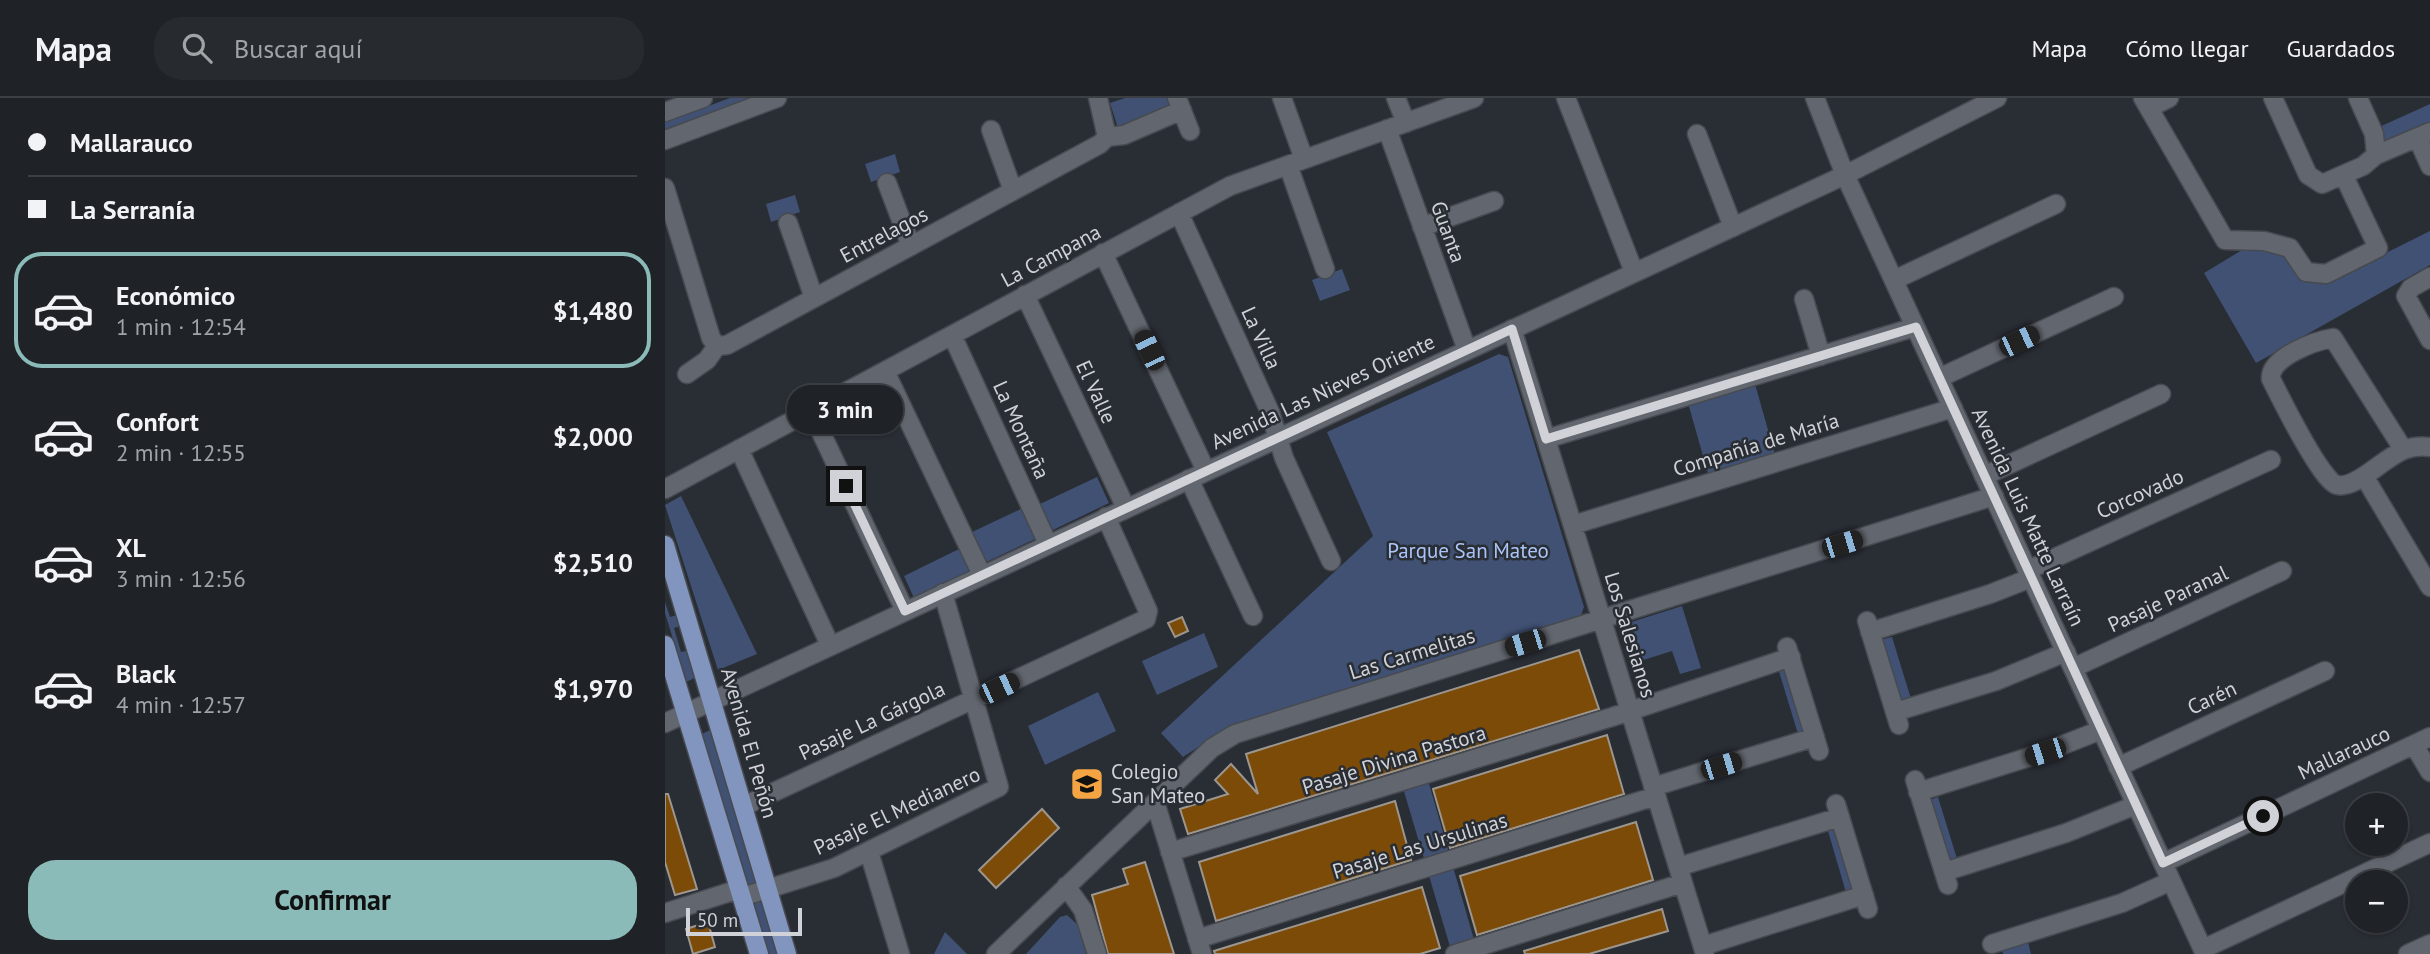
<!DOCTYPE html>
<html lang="es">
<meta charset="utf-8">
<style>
body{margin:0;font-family:"PT Sans",sans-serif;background:#272a2f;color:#f1f3f6;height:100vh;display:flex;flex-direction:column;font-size:26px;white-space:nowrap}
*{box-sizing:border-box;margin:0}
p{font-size:23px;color:#a1a4a7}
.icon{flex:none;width:38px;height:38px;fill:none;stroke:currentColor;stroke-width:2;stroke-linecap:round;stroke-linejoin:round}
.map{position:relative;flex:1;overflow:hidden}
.details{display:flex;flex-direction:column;background:#1f2227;width:665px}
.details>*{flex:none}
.guide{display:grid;align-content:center;height:154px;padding:0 28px;background:#1f2227}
.fabs{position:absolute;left:1680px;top:695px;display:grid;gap:14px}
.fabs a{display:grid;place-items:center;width:63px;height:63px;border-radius:50%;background:#1f2227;box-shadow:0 2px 5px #0004,0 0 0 2px #3c3f44;font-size:35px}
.scale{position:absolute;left:21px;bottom:18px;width:116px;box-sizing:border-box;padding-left:7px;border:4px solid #d0d2d7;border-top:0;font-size:19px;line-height:24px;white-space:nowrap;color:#d0d2d7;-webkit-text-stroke:5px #292d34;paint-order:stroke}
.end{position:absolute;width:32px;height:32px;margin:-16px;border:9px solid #d0d2d7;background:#111;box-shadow:0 0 0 4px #111}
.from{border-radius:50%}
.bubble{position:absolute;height:49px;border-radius:24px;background:#1f2227;box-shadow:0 2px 5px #0004,0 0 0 2px #3c3f44;font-size:23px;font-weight:700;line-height:49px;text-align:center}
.car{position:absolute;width:21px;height:42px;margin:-21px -10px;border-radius:9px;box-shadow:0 0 5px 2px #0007;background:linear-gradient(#222 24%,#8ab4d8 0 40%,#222 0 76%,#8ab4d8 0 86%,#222 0)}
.guide b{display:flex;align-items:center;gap:24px;height:66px;font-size:26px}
.guide b+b{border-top:2px solid #3c3f44}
.guide i{width:18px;height:18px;background:#f1f3f6}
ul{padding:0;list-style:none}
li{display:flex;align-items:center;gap:21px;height:116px;margin:0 14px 10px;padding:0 14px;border:4px solid transparent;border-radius:28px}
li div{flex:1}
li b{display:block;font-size:26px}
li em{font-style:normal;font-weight:700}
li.selected{border-color:#8bbbb9}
li>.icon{width:63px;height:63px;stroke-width:1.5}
.primary-button{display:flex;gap:14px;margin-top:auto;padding:14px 28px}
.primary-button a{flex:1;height:80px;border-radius:28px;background:#8bbbb9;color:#111;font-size:28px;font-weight:700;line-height:80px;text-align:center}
header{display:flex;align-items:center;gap:42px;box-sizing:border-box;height:98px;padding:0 35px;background:#1f2227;border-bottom:2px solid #3c3f44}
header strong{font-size:33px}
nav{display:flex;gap:38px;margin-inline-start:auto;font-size:24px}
.search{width:490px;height:63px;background:#272a2f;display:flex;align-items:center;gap:18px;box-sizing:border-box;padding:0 24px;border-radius:28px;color:#a1a4a7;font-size:26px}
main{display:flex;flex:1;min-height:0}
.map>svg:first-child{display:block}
</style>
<header>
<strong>Mapa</strong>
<div class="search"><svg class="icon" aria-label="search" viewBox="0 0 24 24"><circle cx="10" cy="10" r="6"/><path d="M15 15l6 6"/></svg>Buscar aquí</div>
<nav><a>Mapa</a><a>Cómo llegar</a><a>Guardados</a></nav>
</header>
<main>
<section class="details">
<div class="guide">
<b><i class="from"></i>Mallarauco</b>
<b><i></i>La Serranía</b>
</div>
<ul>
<li class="selected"><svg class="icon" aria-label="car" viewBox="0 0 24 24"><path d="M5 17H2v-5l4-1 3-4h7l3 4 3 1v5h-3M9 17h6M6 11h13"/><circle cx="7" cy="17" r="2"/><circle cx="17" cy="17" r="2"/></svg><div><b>Económico</b><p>1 min · 12:54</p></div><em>$1,480</em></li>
<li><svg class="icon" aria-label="car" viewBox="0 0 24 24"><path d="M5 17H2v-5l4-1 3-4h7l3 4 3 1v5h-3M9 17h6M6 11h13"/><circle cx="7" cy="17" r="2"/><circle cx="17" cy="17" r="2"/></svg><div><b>Confort</b><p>2 min · 12:55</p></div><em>$2,000</em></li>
<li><svg class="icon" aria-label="car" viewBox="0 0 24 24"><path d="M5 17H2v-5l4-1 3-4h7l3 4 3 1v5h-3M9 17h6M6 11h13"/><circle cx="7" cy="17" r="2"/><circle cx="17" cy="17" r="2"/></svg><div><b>XL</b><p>3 min · 12:56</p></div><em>$2,510</em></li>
<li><svg class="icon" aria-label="car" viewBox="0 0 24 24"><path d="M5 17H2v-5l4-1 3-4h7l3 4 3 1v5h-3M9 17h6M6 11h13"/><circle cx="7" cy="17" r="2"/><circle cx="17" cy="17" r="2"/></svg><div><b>Black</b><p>4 min · 12:57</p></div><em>$1,970</em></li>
</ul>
<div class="primary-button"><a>Confirmar</a></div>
</section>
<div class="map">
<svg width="1765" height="856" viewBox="0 0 1765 856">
<rect width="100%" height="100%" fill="#292d34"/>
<path fill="#405173" d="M65,0h23l-88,33v-9z
M460,0h45l2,9 -54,21 -8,-25z
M1765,6v22l-42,24 -11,-22z
M230,56l5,18 -29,10 -6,-18z
M130,97l5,17 -29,10 -5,-18z
M1765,133v34l-174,98 -52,-90 43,-26 40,5 17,27 15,4 13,-3z
M677,171l8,21 -30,11 -8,-21z
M834,256l9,3 76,250 -3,8 -355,114 -43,28 -22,-24 212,-197 -46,-104z
M1090,286l21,74 -67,19 -21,-74z
M432,379l12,26 -56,27 -13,-26z
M16,398l76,158 -39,16 -53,-165z
M358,410l14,30 -53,25 -14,-30z
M294,451l11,23 -56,26 -10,-22z
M0,504l5,15 7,-2 4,11 -7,2 7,24 10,-2 8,26 -13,6 -21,-69z
M1017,508l19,62 -21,6 -8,-23 -35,11 -12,-38z
M539,535l14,34 -61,28 -15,-34z
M1227,539l20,65 -12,3 -20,-65z
M1123,563l21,70 -11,3 -21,-69z
M433,594l18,39 -71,34 -17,-39z
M47,631l67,225h-18l-59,-220z
M763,682l47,163 -24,7 -48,-162z
M1273,699l20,65 -11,4 -20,-65z
M1174,729l20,65 -12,4 -19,-65z
M402,817l11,10 8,29h-60l34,-37z
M280,834l22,22h-33z
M1363,844l3,12h-28l-1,-4z"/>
<path fill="#7b4b07" stroke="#9d968e" stroke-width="2" d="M517,519l6,14 -13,6 -7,-14z
M914,552l20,59 -411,125 -8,-25 48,-15 -13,-14 16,-16 27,30 -12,-40z
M942,637l17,59 -174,54 -17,-59z
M0,696h3l29,95 -22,6 -10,-33z
M730,703l16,59 -195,61 -17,-59z
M377,711l17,19 -63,60 -17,-18z
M971,724l17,58 -176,55 -17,-59z
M480,764l29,92h-66l-16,-59 36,-11 -5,-15z
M757,789l18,61 -20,6h-205l-1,-3z
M997,811l6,22 -79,23h-64l-1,-3z
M43,824l7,25 -22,7 -7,-25z"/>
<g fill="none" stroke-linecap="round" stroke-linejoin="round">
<defs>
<path id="minor" d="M433,0l9,39
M512,0l13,33
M617,0l22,61
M731,0l10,25
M901,0l68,174
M1478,0l82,142 39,1 26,7 16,24 20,2 52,-26 -34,-72
M1608,0l35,77 14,9 41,-18 13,-11 -2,-21 -16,-36
M1484,10l20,-10
M722,31l80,221
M326,32l22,61
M1032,36l36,93
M442,39l17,-2 58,-25
M1753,41l12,27
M1711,57l54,-23
M623,67l37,104
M222,85l24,63
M0,90l46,150 6,8
M514,115l91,199 14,46 47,103
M123,125l26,75
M757,129l72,-26
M438,155l103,218
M1765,179l-19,11 -5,8 24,44
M1229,182l162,-76
M360,197l101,213
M1139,201l17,57
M847,231l193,625
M287,237l96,209
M52,248l10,-1 373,-201 7,-7
M220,273l97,204
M22,276l20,-14 10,-14
M1274,280l175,-81
M146,313l94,200
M881,341l369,-112
M74,351l91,196
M1738,351l-70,-111c-18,3 -64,19 -62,41 9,18 51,103 66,106 14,3 33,-13 44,-21 17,-12 28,-20 49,-17
M1319,378l177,-82
M1699,378l66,111
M524,381l64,137
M0,391l565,-303 244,-88
M908,427l380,-117
M1363,472l243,-110
M1202,523l32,104
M1205,534l120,-38 41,-16
M1122,549l32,104
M1408,570l209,-97
M1230,614l101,-31 70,-29
M1749,647l16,27
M1453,669l207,-96
M1250,682l33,105
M988,689l162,-50
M1253,694l127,-40 56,-22
M490,704l47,152
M1171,706l32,105
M79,708l402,-187 2,-8 -42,-94
M204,754l31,102
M505,754l442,-135 179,-60
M1498,765l267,-126
M1013,769l162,-50
M1279,774l122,-39 70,-28
M401,788l17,24 14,44
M77,799l92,-29 165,-81 -56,-194
M0,815l74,-24
M532,841l459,-143
M1327,846l130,-41 49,-22
M1038,848l161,-51
M1538,851l227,-106
M331,856l216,-206 23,-14 759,-238
M790,856l228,-71
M1743,856l22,-10"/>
<path id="tertiary" d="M1150,0l30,77 360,779
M0,14l38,-14
M0,42l112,-42
M0,625l1180,-548 152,-77"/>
<path id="primary" d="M0,447l122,409
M0,547l94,309"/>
</defs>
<use href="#minor" stroke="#474a50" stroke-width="21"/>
<use href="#tertiary" stroke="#474a50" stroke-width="21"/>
<use href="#primary" stroke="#474a50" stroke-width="21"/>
<use href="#minor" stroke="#62666e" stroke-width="18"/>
<use href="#tertiary" stroke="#62666e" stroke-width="18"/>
<use href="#primary" stroke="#8195be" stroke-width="18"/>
</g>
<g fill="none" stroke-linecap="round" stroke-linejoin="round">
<path stroke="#d0d2d7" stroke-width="9" d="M181,388l59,125 607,-282 34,110 370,-112 247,536 100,-47"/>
</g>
<defs>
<symbol id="school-square" viewBox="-11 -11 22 22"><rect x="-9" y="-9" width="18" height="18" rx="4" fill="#f4a443" stroke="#292d34"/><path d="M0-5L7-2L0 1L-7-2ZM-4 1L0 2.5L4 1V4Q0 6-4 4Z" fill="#111"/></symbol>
</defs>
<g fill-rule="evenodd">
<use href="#school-square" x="403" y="667" width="38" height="38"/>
</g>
<g text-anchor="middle" stroke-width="5" stroke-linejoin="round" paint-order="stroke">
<g font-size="21" fill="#d0d2d7" stroke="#292d34">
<text transform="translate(783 134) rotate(70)" y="7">Guanta</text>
<text transform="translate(219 137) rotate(-28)" y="7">Entrelagos</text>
<text transform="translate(386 158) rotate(-28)" y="7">La Campana</text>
<text transform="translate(596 240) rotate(65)" y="7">La Villa</text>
<text transform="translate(431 294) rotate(65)" y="7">El Valle</text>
<text transform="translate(658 294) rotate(-25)" y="7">Avenida Las Nieves Oriente</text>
<text transform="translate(356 332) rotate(65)" y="7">La Montaña</text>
<text transform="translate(1091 347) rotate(-17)" y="7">Compañía de María</text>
<text transform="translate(1475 396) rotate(-24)" y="7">Corcovado</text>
<text transform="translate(1363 419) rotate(65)" y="7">Avenida Luis Matte Larraín</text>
<text transform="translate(1503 501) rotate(-25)" y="7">Pasaje Paranal</text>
<text transform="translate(965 537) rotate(73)" y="7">Los Salesianos</text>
<text transform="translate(747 556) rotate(-17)" y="7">Las Carmelitas</text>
<text transform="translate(1547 600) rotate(-25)" y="7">Carén</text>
<text transform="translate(207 623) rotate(-25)" y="7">Pasaje La Gárgola</text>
<text transform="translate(84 645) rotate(74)" y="7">Avenida El Peñón</text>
<text transform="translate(1679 655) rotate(-25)" y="7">Mallarauco</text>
<text transform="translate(729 662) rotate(-17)" y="7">Pasaje Divina Pastora</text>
<text transform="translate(232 713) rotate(-25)" y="7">Pasaje El Medianero</text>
<text transform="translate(755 748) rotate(-17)" y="7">Pasaje Las Ursulinas</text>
</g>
<g font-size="21" fill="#abc4f7" stroke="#292d34">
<text x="803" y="460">Parque San Mateo</text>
</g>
<g font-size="21" fill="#d0d2d7" stroke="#292d34" text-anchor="start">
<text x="446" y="681">Colegio<tspan x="446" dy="24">San Mateo</tspan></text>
</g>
</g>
</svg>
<div class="fabs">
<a>+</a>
<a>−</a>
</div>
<div class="scale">50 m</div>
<i class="end from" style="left:1598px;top:718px"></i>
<i class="end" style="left:181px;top:388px"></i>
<div class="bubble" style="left:122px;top:287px;width:116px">3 min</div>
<i class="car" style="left:1354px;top:243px;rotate:65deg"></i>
<i class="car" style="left:484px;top:252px;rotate:335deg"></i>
<i class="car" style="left:1177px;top:446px;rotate:73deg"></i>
<i class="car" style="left:860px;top:545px;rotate:253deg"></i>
<i class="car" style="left:334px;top:590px;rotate:65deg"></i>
<i class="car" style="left:1380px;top:654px;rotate:252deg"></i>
<i class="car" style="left:1056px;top:668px;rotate:73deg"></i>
</div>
</main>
